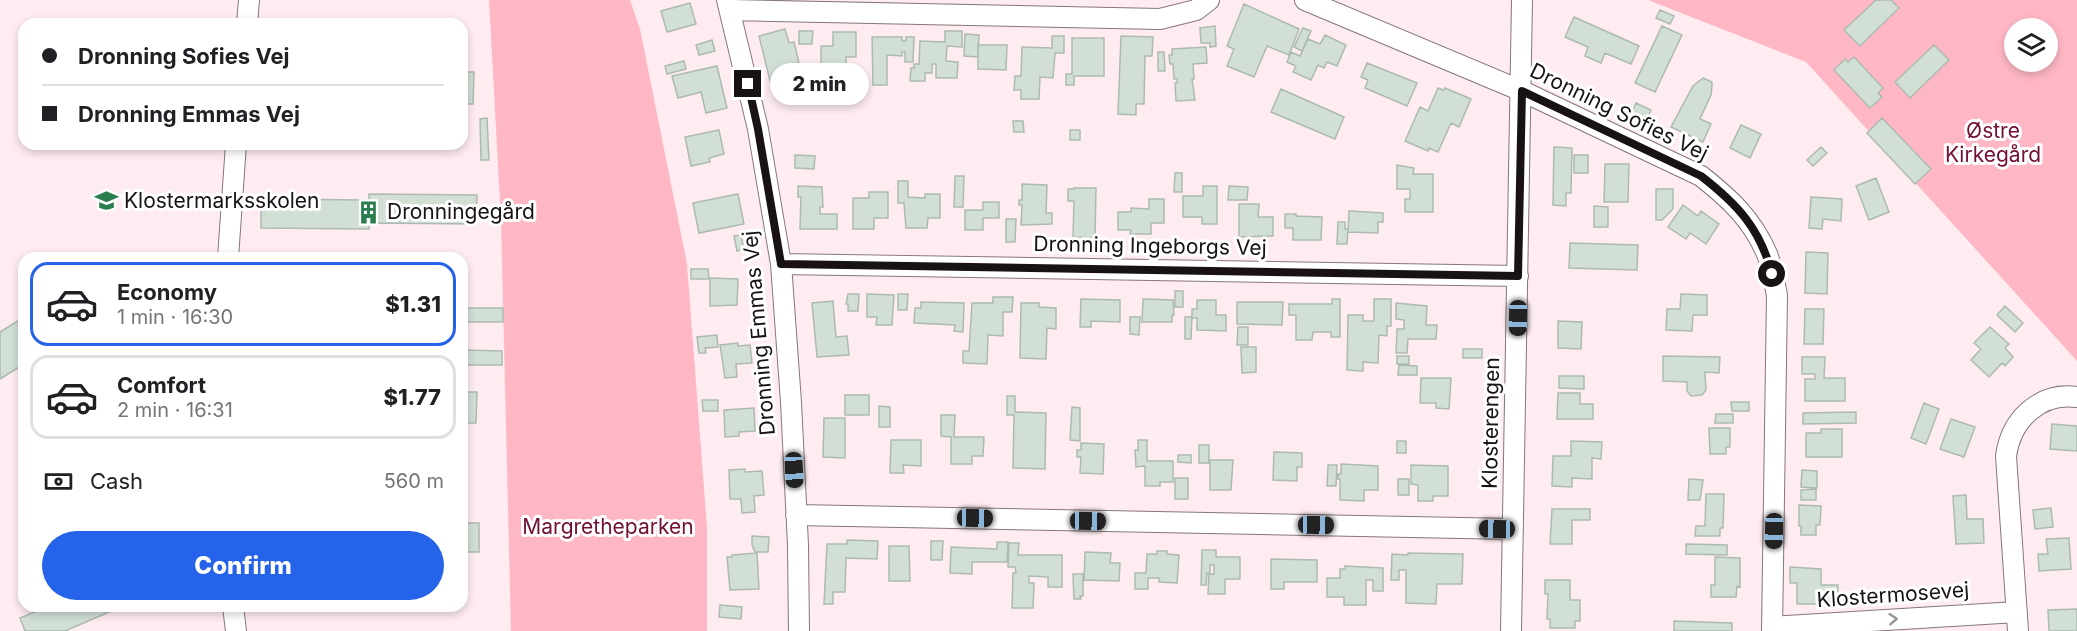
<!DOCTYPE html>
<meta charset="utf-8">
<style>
body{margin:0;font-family:Inter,sans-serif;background:#f6f6f6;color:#202124;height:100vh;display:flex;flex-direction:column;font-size:22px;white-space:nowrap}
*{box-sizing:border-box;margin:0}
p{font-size:20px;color:#757577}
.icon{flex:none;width:33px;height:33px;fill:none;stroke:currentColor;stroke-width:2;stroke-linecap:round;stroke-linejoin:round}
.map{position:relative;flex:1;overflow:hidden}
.details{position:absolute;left:18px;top:252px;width:450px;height:360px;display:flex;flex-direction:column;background:#fff;border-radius:18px;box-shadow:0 3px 9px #0003}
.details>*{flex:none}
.hud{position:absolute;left:18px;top:18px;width:450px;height:132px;border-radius:18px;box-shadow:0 3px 9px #0003;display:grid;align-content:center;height:132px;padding:0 24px;background:#fff}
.buttons{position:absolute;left:2004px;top:18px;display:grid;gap:12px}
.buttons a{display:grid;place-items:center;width:54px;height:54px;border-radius:50%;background:#fff;box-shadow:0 3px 9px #0003;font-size:30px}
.end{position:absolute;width:27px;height:27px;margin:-14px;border:8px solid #181213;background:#fff;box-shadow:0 0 0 3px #fff}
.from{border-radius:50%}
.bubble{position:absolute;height:42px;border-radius:21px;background:#fff;box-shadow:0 3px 9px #0003;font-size:20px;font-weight:800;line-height:42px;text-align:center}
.car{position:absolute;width:18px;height:36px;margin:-18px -9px;border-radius:8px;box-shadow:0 0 4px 2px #0007;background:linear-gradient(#222 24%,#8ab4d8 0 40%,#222 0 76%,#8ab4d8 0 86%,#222 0)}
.hud b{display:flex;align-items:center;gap:21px;height:57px;font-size:22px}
.hud b+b{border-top:2px solid #e0e0e0}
.hud i{width:15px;height:15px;background:#202124}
ul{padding:10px 0 0;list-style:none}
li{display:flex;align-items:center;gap:18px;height:84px;margin:0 12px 9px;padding:0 12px;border:3px solid #e0e0e0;border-radius:18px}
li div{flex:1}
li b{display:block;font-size:22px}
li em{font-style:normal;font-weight:800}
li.selected{border-color:#2563eb}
li>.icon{width:54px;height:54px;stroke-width:1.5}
.pay{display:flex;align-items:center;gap:15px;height:66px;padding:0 24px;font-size:22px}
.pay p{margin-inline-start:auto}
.primary-button{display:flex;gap:12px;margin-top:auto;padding:12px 24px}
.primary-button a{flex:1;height:69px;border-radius:36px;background:#2563eb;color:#fff;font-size:24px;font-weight:800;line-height:69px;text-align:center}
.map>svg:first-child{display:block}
</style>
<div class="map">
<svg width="2077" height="631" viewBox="0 0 2077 631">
<rect width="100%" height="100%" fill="#feecf0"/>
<path fill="#ffb7c6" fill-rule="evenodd" d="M489,0h141l10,29 47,235 20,264v103h-196l-10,-411z
M1648,0h429v361l-271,-299zM2014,28h34v34h-34z"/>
<path fill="#d1dfd5" stroke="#adbab1" stroke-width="1.5" d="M1876,0h15l8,8 -39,38 -16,-16z
M690,3l6,21 -29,8 -6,-21z
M1244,4l55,25 -10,26 -22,-9 -13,31 -27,-11 7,-17 -7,-3z
M1660,10l14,6 -4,8 -14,-6z
M1574,17l65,29 -8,18 -26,-11 -4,10 -16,-7 3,-9 -23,-10z
M1215,26l1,20 -6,1v-4h-9l-1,-15z
M1662,26l20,9 -27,57 -20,-9z
M1303,28l8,3 -9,20 -8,-4z
M785,29l4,14 5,-1 5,21 -6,1 5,22 -25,7 -14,-57z
M799,31h14l-1,13h-13z
M945,31h17v16l-15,-1 -1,15 12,1 -1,16h-21v-14h-4v9h-7v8h-15l1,-13h3v-4h5l1,-23 25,1z
M833,32h23v25h-10v22h-9v9l-16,-1v-41h12z
M965,34l14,1 -1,22 -14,-1z
M1325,35l21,10 -9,21 -10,-4 -3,6 -6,-3 -7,15 -18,-8 3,-6 -9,-4 4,-10 9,4 8,-17 12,5z
M1052,36h12v17h-9l-2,25 -13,-1 -1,22h-18v-9h-7l1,-14h6l1,-29 30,1z
M1121,36l32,1 -1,19h-7l-1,48h-8v11l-18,-1z
M872,37h30v4h4v-4h8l-1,25h-8v-10h-3v4l-15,-1v30h-14z
M1072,38h32v38h-30v9h-8v-11h6z
M712,40l3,11 -16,4 -3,-10z
M978,45h29l-1,25 -28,-1z
M1934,45l15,15 -39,38 -15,-16z
M1206,47l1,16 -14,1 1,15h-2l3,21 -19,1 -1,-18h2v-4h-3l-1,-15h-3l-1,-9h3v-6z
M1158,52h6l1,19h-7z
M1854,57l29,31 -5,5 4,4 -12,11 -36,-38 11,-11 3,3z
M684,61l2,8 -19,5 -2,-8z
M1367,63l50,20 -10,23 -42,-18 3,-8 -7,-3z
M717,66l10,42 -21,5 -5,-21 -23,6 -6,-22z
M462,72h12l-1,32h-11z
M1703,78l9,4v4l-1,9 -11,24 11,5 -8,18 -32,-15 22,-41z
M1438,88l6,2 1,-2 26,11 -12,28 -8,-4 -13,29 -9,-4 -1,3 -23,-10 15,-34 8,4z
M1281,89l63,28 -9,22 -64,-27z
M1636,103l15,7 -7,16 -15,-7z
M487,118l2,42h-8l-1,-41z
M1882,118l49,51 -16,15 -48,-51z
M1013,121h10l1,11h-10z
M1741,125l20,9 -11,24 -20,-10z
M719,130l5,24 -15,4 1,4 -19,4 -6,-29z
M1070,130h10v10h-10z
M1554,147l18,1 -1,45h-5v13l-13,-1z
M1821,147l6,6 -14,13 -6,-6z
M795,155l20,1 -1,13 -19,-1z
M1574,155h14v18h-14z
M1605,164h24l-1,38h-24z
M1397,165l17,3 -1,6h20v38h-28v-13h5v-10h-13z
M1175,173h7v19h-8z
M955,176h9l-1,31h-9z
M1876,178l13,34 -20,8 -13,-34z
M898,181h10v16l17,1v-4h15v24h-12l-1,10h-21l-2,-25h-6z
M1022,184l25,1 -1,28h6v11l-31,1 1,-20h-3v-5h3z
M798,186l24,1 1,20h-3v7h17v15h-37l1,-32h-3z
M1203,186h14v38h-15v-7h-19v-21h20z
M1229,186l19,1 -1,13h-19z
M1074,188h22l-1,50 -22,-1 1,-36h-6v-12h6z
M1656,189h17v20l-11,11h-6z
M869,192h19v26h-14v11h-21v-31h16z
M369,194l108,1 -1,29 -106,-1 -1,6 -108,-1v-29l108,1z
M738,194l6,30 -45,9 -6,-30z
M1811,197l31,2 -1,22 -18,-2 -1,10 -13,-1z
M1149,199h15v24h-13v11h-21l1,-4h-13v-18h13v-4l18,1z
M983,202h16v16h-16v12h-18v-20h18z
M1239,204h20l-1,13h15v19l-34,1z
M1683,205l15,11 3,-5 18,13 -13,20 -16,-11 -4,6 -18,-12z
M1594,206l14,1v20h-14z
M1349,211l34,2v9h-5v11l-30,-1z
M1285,214h11v2l26,1 -1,23h-28v-12h-8z
M1006,219h10l-1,23h-9z
M1338,222h7v7h3l-1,15h-10z
M741,235l3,14 -7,2 -3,-15z
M1570,243l68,2 -1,25 -68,-2z
M1806,252l22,1 -1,41 -22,-1z
M691,269h17l1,10h-18z
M710,278l28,1 -1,26 -27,1z
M1175,291h8v16h-8z
M848,294h11l-1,17h-10v-7h-2z
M867,294l27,1 -2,30h-16l1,-8h-10z
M898,294h10l-1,16h-9z
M1681,294l26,1v20h-14l-1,16 -26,-1 1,-21h13z
M993,297h20l-1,15h-9v24l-15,-1 -1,29 -24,-1v-12h6l3,-48h21z
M1081,299l39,1v22l-29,-1v6h-11z
M1143,299l30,1 1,15h-2v7h-30z
M1332,299h8v38h-9v-5h-18l-1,8h-16v-25h-7v-11h43z
M1374,299h17v27h-4v10l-8,-1 -1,28 -15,-1v9l-16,-1 1,-55h15v6h11z
M1197,300h19v15h10v16l-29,-1v-12h-5v-9h5z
M833,301l3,36 11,-1 2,19 -32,2 -5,-54z
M921,302l43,1 -1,29 -9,-1 1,-6 -41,-2 1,-15h6z
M1237,302h46l-1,23 -45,-1z
M1021,303h18v4l17,1v21l-9,-1 -1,31 -26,-1z
M1396,303l31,3 -1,19h11l-1,14h-28l-1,14h-11l1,-24h7v-9l-8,-1z
M2005,306l18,17 -8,9 -18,-17z
M462,308h41v14h-41z
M1805,309h19l-1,35h-19z
M24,317v47l-24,15v-47z
M1130,317h10l-1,18 -9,-1z
M1185,317h7l-1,22h-6z
M1558,321l24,1 -1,27 -23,-1z
M1238,327h10v18h-11z
M1990,327l19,17 -4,4 8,9 -8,9 -3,-3 -13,14 -18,-17 10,-11 -7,-6z
M717,335l1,12 -13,1 1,5h-7l-2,-16z
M738,343v3l12,-1 2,18 -16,1 1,13 -12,1 -5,-33z
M1241,347h15v25l-14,1z
M1463,349h19v9h-19z
M462,350l40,1v14h-40z
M1397,356h12v8h-12z
M1663,356l57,1 -1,16 -14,-1 1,18 -4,5 -11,1 -4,-5v-9l-24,-1z
M1802,357h23l-1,21h21v23h-40v-22h10v-5h-13z
M1399,365l18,1v9h-19z
M1559,376h25v13l-25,-1z
M1421,378h30l-2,31 -13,-1v-5h-16z
M462,392h15l-1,31h-14z
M1558,393h22v11h13v15h-36z
M845,395h24v20h-24z
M1007,396h8v16l31,1 -1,56 -32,-1 1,-53h-7z
M702,400h16v11h-15z
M1731,402h18v9h-17z
M1924,403l15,6 -13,35 -15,-6z
M879,406l11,1v20h-11z
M1072,407l8,1v33l-10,-1z
M754,408l1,23 -16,1v4l-14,1 -1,-27z
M1856,412v11l-53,1v-11z
M1716,414h17v9h-18z
M941,415h14l-1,22h30l-1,19h-11v8h-21v-27l-10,-1z
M824,418h21v40l-22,-1z
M1951,419l24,8 -11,30 -24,-8z
M2052,424l25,2v25l-27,-2z
M1709,428h21v19h-4v7h-16z
M1821,429h21v28h-36v-24h15z
M891,440h30v26l-18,-1 1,8h-14z
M1138,440h9v21h26v21h-13v4h-15v-20l-9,1 -1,-17h3z
M1397,441h9v12h-9z
M1571,441l31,1 -1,17 -9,-1v21l-20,-1v9l-20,-1 1,-30h18z
M1081,443l23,1 -1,30 -23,-1 1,-16h-4v-7h4z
M1199,445h10v18h-10z
M1274,452l28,1v14h-5v14l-24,-1z
M1178,455h13v8l-13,-1z
M1210,460h23l-2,30h-21z
M1341,464l37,2v24h-14v11l-24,-1v-21h-2v-5h3z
M1328,465h9l-1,21h-9z
M1411,465l37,1v30h-15v5h-15v-16l-7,-1z
M745,469v3l17,-1 2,24 -10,1 1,16 -13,1 -1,-14h-11l-1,-29z
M1802,470l15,1v17l-16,-1z
M1175,478h13v21h-13z
M1398,479h11v16h-11z
M1689,479l14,1 -3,20h-12z
M1816,489v11h-15v-10z
M1706,494h18l-1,34h-3v8h-25l1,-10h9z
M1966,495l1,24h16l1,24 -28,1 -3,-48z
M1799,505l22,1 -1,19h-4v10h-15v-9h-2z
M2051,508l2,19 -18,2 -2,-19z
M1552,509h38v11h-18v24h-22z
M462,523h17v29h-17z
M752,536l17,1 -1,15h-13l-3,-7z
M2069,538l2,31 -32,2 -1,-17h10l-2,-15z
M847,540l31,1 -1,18 -31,-1 -1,34h-12v12h-9l3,-60h20z
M931,541h12l-1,19h-11z
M997,542h11l-1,20h-35v12l-22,-1 1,-26 46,2z
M1009,543h10l-1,12h44v32h-14v-10l-19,-1v7h5l-1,25h-21l1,-35h3l-1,-6h-7z
M1686,544l41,1v10l-41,-1z
M889,546h20l1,35h-21z
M1202,550h14v7h24v22h-15v15h-17l1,-20h5v-9h-4v8h-3l-1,12h-5z
M1157,551h10v3l12,1 -2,28 -18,-1v-4h-11v11h-13v-16h11l1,-19h10z
M1085,552l26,1 -1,10h10l-1,18 -35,-1z
M757,553l2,36 -29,1 -3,-33h5v-2z
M1408,553l55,1 -1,30h-25l-1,20 -30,-1v-33h-7v10h-8l1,-26 16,1z
M1715,557l25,1v29l-3,-1 -1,11h-25v-12h4z
M1271,559l46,1v22h-33v7h-13z
M1345,566l38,2v23h-10v-11h-7v25h-22v-8h-17v-19h13v-9h5z
M1790,567l31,2v16h17v19h-41v-21h-7z
M1073,574h10v22h-3l1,3h-7z
M1545,580h25v20h10v21h-5v7h-25v-9h-3l1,-25h-3z
M1853,595h14v8h-14z
M720,605l22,2 -1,12 -22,-2z
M49,606h74l-58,25h-40l-5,-13z
M2077,609v22h-28l-1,-21z
M1674,621l58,2v8h-58z"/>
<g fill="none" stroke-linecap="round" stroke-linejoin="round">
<defs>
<path id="minor" d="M727,0l31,129 23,135 10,138 7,143 1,86
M1305,0l217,91 179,85c28,22 51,43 66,78 5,12 7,27 10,41l-5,336
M730,10l430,9 36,-9 13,-10
M247,24l2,-24
M228,258l8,-114
M781,264l737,12
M796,515l717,14
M233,606l3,25
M1772,627l245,-15
M1511,631l11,-631
M2018,631l-12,-175c5,-36 33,-64 71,-59"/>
</defs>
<use href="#minor" stroke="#867679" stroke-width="22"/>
<use href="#minor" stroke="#fff" stroke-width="20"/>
</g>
<defs><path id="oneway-chevron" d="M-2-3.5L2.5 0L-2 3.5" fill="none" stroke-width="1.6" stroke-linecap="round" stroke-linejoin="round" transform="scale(1.5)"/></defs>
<use stroke="#979495" href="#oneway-chevron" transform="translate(1893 619) rotate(-4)"/>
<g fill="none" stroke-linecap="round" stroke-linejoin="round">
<path stroke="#181213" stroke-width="8" d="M748,84l10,45 23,135 737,12 4,-185 179,85c36,28 59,52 71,98"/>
</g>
<defs>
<symbol id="school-bare" viewBox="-9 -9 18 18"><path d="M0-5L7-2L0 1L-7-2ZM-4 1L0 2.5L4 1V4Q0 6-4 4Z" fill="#2a7d4e" stroke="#fff" stroke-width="2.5" paint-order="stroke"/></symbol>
<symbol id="building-bare" viewBox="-9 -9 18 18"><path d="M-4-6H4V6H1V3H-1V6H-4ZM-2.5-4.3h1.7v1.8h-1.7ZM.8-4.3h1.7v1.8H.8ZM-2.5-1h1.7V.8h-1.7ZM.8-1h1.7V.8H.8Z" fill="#2a7d4e" stroke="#fff" stroke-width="2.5" paint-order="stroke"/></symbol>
</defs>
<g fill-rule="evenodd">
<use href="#school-bare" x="90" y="184" width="33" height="33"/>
<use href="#building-bare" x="352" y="196" width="33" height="33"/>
</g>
<g text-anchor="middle" stroke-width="6" stroke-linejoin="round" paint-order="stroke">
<g font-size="21" fill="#181213" stroke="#fff">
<text transform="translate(1619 112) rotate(26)" y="7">Dronning Sofies Vej</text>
<text transform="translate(1150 246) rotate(1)" y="7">Dronning Ingeborgs Vej</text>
<text transform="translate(759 333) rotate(-95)" y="7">Dronning Emmas Vej</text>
<text transform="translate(1491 423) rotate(-89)" y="7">Klosterengen</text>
<text transform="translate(1893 595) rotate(-4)" y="7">Klostermosevej</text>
</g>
<g font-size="21" fill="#730f35" stroke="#fff">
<text x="1993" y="138">Østre<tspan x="1993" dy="24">Kirkegård</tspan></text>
<text x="608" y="534">Margretheparken</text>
</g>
<g font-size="21" fill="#181213" stroke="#fff" text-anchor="start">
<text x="124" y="208">Klostermarksskolen</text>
<text x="387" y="219">Dronningegård</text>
</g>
</g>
</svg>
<div class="buttons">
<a><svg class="icon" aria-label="layers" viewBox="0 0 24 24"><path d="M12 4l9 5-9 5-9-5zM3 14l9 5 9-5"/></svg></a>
</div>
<i class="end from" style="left:1772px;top:274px"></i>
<i class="end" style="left:748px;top:84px"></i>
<div class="bubble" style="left:770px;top:63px;width:99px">2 min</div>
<i class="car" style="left:1518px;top:318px;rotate:181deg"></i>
<i class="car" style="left:794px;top:470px;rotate:177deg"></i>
<i class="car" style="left:975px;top:518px;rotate:91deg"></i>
<i class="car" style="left:1088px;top:521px;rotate:91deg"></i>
<i class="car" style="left:1316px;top:525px;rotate:91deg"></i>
<i class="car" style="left:1497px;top:529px;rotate:271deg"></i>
<i class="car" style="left:1774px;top:531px;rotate:181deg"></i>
<div class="hud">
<b><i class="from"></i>Dronning Sofies Vej</b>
<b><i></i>Dronning Emmas Vej</b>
</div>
<section class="details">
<ul>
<li class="selected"><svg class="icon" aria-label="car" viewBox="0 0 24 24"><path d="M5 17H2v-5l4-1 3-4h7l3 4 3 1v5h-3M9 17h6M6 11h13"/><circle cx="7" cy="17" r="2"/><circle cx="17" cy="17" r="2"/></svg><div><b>Economy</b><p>1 min · 16:30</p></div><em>$1.31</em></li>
<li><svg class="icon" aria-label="car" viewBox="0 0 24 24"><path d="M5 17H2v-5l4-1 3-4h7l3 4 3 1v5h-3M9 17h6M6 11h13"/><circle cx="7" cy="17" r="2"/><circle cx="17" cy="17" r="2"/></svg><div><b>Comfort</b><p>2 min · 16:31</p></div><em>$1.77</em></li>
</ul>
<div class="pay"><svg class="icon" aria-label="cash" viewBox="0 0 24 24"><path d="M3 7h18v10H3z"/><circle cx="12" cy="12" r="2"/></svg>Cash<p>560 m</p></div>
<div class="primary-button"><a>Confirm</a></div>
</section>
</div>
